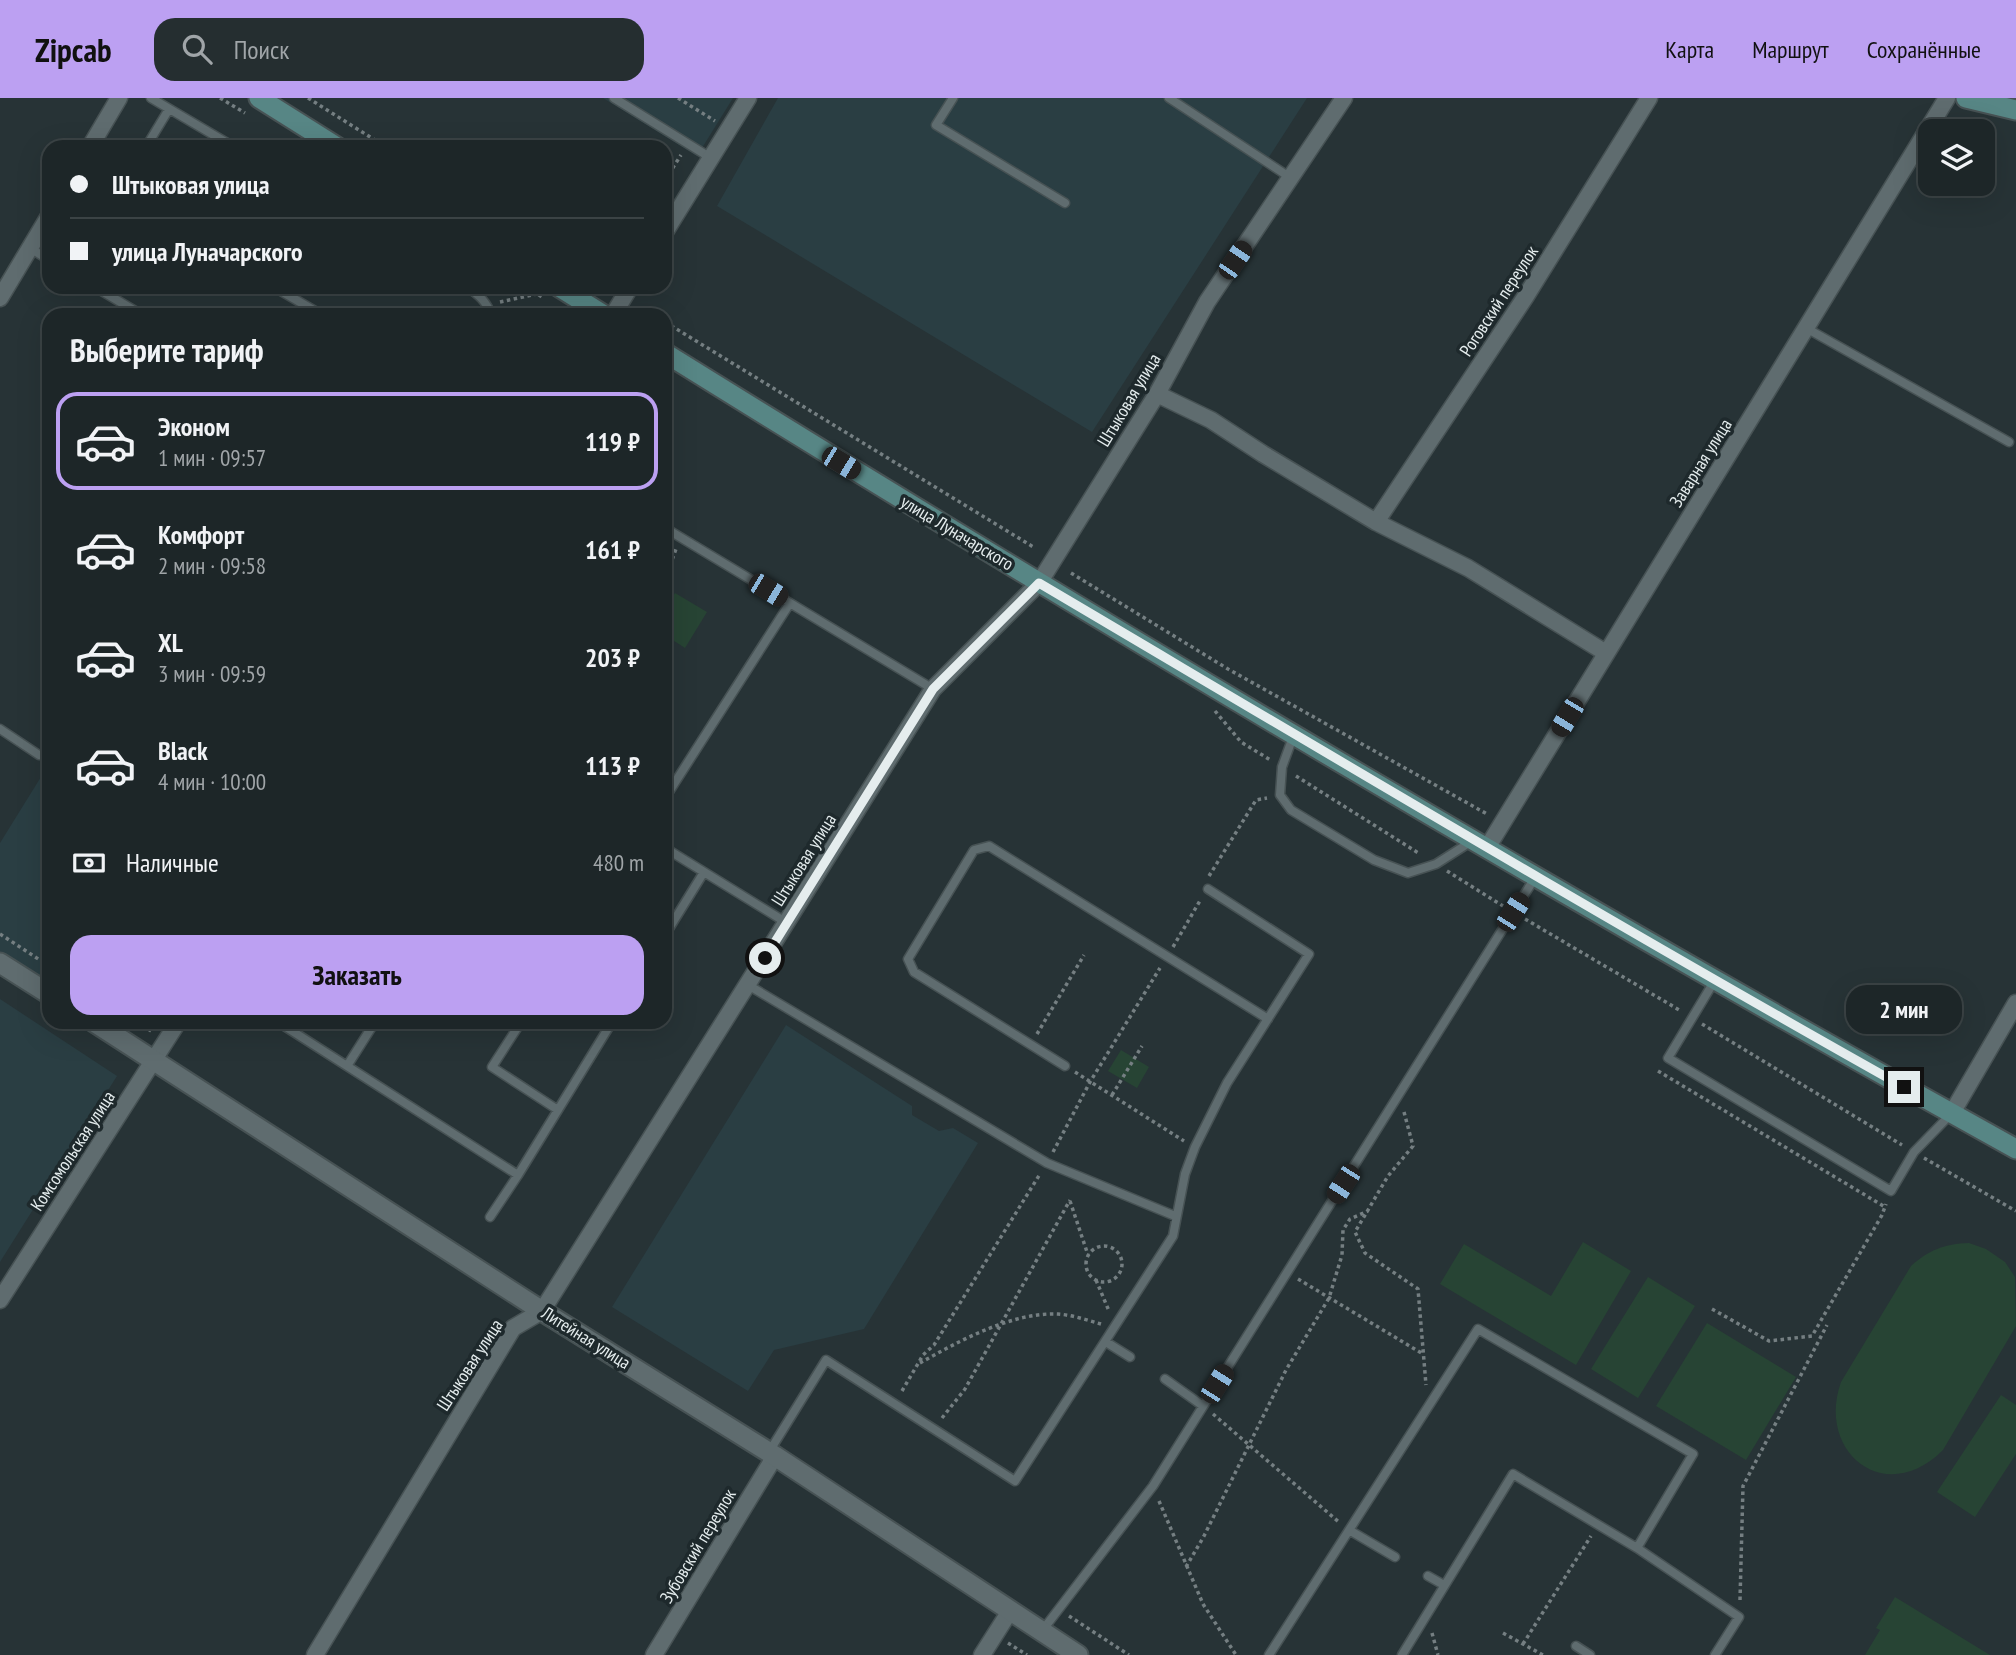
<!DOCTYPE html>
<html lang="ru">
<meta charset="utf-8">
<style>
body{margin:0;font-family:"PT Sans Narrow",sans-serif;background:#252e30;color:#f1f3f6;height:100vh;display:flex;flex-direction:column;font-size:26px;white-space:nowrap}
*{box-sizing:border-box;margin:0}
p{font-size:23px;color:#a0a5a8}
.icon{flex:none;width:38px;height:38px;fill:none;stroke:currentColor;stroke-width:2;stroke-linecap:round;stroke-linejoin:round}
.map{position:relative;flex:1;overflow:hidden}
.side{position:absolute;left:42px;top:210px;width:630px;height:721px;display:flex;flex-direction:column;background:#1d2628;border-radius:21px;box-shadow:0 7px 28px #0002,0 0 0 2px #3b4345}
.side>*{flex:none}
.guide{position:absolute;left:42px;top:42px;width:630px;height:154px;border-radius:21px;box-shadow:0 7px 28px #0002,0 0 0 2px #3b4345;display:grid;align-content:center;height:154px;padding:0 28px;background:#1d2628}
.fabs{position:absolute;left:1918px;top:21px;display:grid;gap:14px}
.fabs a{display:grid;place-items:center;width:77px;height:77px;border-radius:14px;background:#1d2628;box-shadow:0 7px 28px #0002,0 0 0 2px #3b4345;font-size:35px}
.end{position:absolute;width:32px;height:32px;margin:-16px;border:9px solid #e5edee;background:#111;box-shadow:0 0 0 4px #111}
.from{border-radius:50%}
.bubble{position:absolute;height:49px;border-radius:21px;background:#1d2628;box-shadow:0 7px 28px #0002,0 0 0 2px #3b4345;font-size:23px;font-weight:600;line-height:49px;text-align:center}
.car{position:absolute;width:21px;height:42px;margin:-21px -10px;border-radius:9px;box-shadow:0 0 5px 2px #0007;background:linear-gradient(#222 24%,#8ab4d8 0 40%,#222 0 76%,#8ab4d8 0 86%,#222 0)}
.guide b{display:flex;align-items:center;gap:24px;height:66px;font-size:26px}
.guide b+b{border-top:2px solid #3b4345}
.guide i{width:18px;height:18px;background:#f1f3f6}
ul{padding:0;list-style:none}
li{display:flex;align-items:center;gap:21px;height:98px;margin:0 14px 10px;padding:0 14px;border:4px solid transparent;border-radius:21px}
li div{flex:1}
li b{display:block;font-size:26px}
li em{font-style:normal;font-weight:600}
li.selected{border-color:#bca0f2}
li>.icon{width:63px;height:63px;stroke-width:1.5}
h2{padding:0 28px;font-size:32px;line-height:84px}
.pay{display:flex;align-items:center;gap:18px;height:77px;padding:0 28px;font-size:26px}
.pay p{margin-inline-start:auto}
.cta{display:flex;gap:14px;margin-top:auto;padding:14px 28px}
.cta a{flex:1;height:80px;border-radius:21px;background:#bca0f2;color:#111;font-size:28px;font-weight:600;line-height:80px;text-align:center}
header{display:flex;align-items:center;gap:42px;box-sizing:border-box;height:98px;padding:0 35px;background:#bca0f2;color:#111}
header strong{font-size:33px}
nav{display:flex;gap:38px;margin-inline-start:auto;font-size:24px}
.search{width:490px;height:63px;background:#252e30;display:flex;align-items:center;gap:18px;box-sizing:border-box;padding:0 24px;border-radius:21px;color:#a0a5a8;font-size:26px}
.map>svg:first-child{display:block}
</style>
<header>
<strong>Zipcab</strong>
<div class="search"><svg class="icon" aria-label="search" viewBox="0 0 24 24"><circle cx="10" cy="10" r="6"/><path d="M15 15l6 6"/></svg>Поиск</div>
<nav><a>Карта</a><a>Маршрут</a><a>Сохранённые</a></nav>
</header>
<div class="map">
<svg width="2016" height="1557" viewBox="0 0 2016 1557">
<rect width="100%" height="100%" fill="#273336"/>
<path fill="#2a3e43" d="M603,0h130l-36,58z
M778,0h529l-215,334 -375,-226z
M49,666v219l-49,-31v-109z
M0,901l117,77 -117,186z
M786,927l126,81v9l27,16 14,-3 25,15 -114,186 -90,21 -26,41 -136,-84z"/>
<path fill="#274434" d="M675,495l32,19 -22,36 -20,-13v-26z
M1121,952l28,17 -12,21 -29,-17z
M1583,1144l48,29 -55,94 -136,-81 24,-40 87,52z
M1969,1145l17,6 19,13 10,15 1,49 -73,124c-58,58 -127,2 -102,-68l70,-116c18,-16 33,-22 58,-23z
M1648,1179l47,29 -57,92 -47,-29z
M1707,1225l89,54 -50,83 -90,-54z
M2001,1297l15,10v49l-41,63 -38,-25z
M1895,1499l95,58h-125l15,-25 -4,-2z"/>
<g fill="none" stroke-linecap="round" stroke-linejoin="round">
<defs>
<path id="service" d="M151,0l83,49
M614,0l97,60
M953,0l-17,27 129,78
M1169,0l122,80
M146,49l23,-38
M30,150l19,12
M95,189l47,28
M274,189l48,28
M467,189c12,8 20,15 24,28
M1806,230l203,114
M665,430l268,161
M0,631l39,26
M1293,639l-11,30 -2,28 11,15 83,50 34,13 28,-9 36,-23
M665,700l125,-195
M665,750l39,24
M665,837l39,-63 83,51
M1715,882l-47,78 223,133 23,-39 37,-38
M748,887l299,178 128,53
M278,924l240,153 -28,42
M521,924l-29,45 66,43
M347,968l28,-44
M1065,968l-151,-94 -6,-13 66,-109 15,-4 279,173
M518,1077l94,-153
M1106,1244l24,15
M1165,1281l38,27
M769,1354l57,-92 189,121 158,-245 12,-62 10,-27 32,-64 82,-129 -101,-65
M1349,1432l46,27
M1428,1478l16,9
M1042,1533l111,-145 383,-610
M1576,1548l14,9
M1269,1557l209,-326 215,125 -56,94 102,69 -24,38
M1402,1557l111,-181 124,74"/>
<path id="minor" d="M90,49l29,-49
M665,134l83,-134
M0,200l49,-82
M613,217l17,-28
M1157,296l54,26 52,34 113,68 92,46 138,85
M1376,424l150,-226 123,-198
M1487,750l460,-750
M1952,1015l64,-110
M0,1202l178,-278
M315,1557l198,-327 29,-17 391,-622 106,-106 118,-189 50,-92 137,-204
M654,1557l121,-199
M982,1557l28,-44"/>
<path id="tertiary" d="M0,865l49,31
M94,924l448,289 233,145 303,199"/>
<path id="secondary" d="M259,0l78,49
M1966,0l50,12
M559,189l45,28
M665,255c444,276 894,543 1351,796"/>
</defs>
<use href="#service" stroke="#475254" stroke-width="11"/>
<use href="#minor" stroke="#475254" stroke-width="19"/>
<use href="#tertiary" stroke="#475254" stroke-width="23"/>
<use href="#secondary" stroke="#475254" stroke-width="23"/>
<path stroke="#757f82" stroke-width="3.5" stroke-dasharray="3.5 3.5" stroke-linecap="butt" d="M220,0l25,15
M308,0l78,49
M678,0l37,23
M665,82l16,-25
M527,189l15,10
M500,204l37,-8
M649,214l4,3
M665,224l370,226
M1071,475l157,96 259,145
M665,481l11,-30
M1215,613l26,31 31,19
M1296,678l124,78
M1447,773l56,35
M1209,778l47,-76 11,-2
M1525,821l156,92
M0,836l49,32
M1173,849l28,-48
M136,924l17,10
M1702,926l200,121
M1037,936l47,-79
M1658,973l227,136
M1075,974l109,69
M1112,997l30,-49
M1404,1014l9,34 -25,30 -33,56 10,21 53,36 8,96
M1053,1054l37,-70 70,-114
M1924,1060l92,53
M1070,1103l18,54
M1086 1166a18 18 0 1 1 36 0a18 18 0 1 1-36 0Z
M1298,1181l125,75
M1096,1182l13,31
M1712,1211l57,32 43,-5 70,-121 4,-11
M920,1265c39,-22 92,-51 138,-49 14,1 29,6 43,10
M902,1293l21,-36 11,-10 106,-171
M1213,1316l127,109
M942,1320l23,-29 105,-189
M1159,1403l44,103 33,51
M1186,1469l18,-31 82,-166 43,-72 13,-43 1,-25 7,-11 18,-8
M1740,1502l3,-114 84,-161
M1069,1518l60,39
M1432,1535l6,22
M1503,1535l40,22
M1008,1545l19,12
M1523,1546l68,-108"/>
<use href="#service" stroke="#5f6c6f" stroke-width="8"/>
<use href="#minor" stroke="#5f6c6f" stroke-width="16"/>
<use href="#tertiary" stroke="#5f6c6f" stroke-width="19"/>
<use href="#secondary" stroke="#578685" stroke-width="19"/>
</g>
<g fill="none" stroke-linecap="round" stroke-linejoin="round">
<path stroke="#e5edee" stroke-width="9" d="M765,860l168,-269 106,-106c288,170 574,341 865,504"/>
</g>
<g text-anchor="middle" stroke-width="7" stroke-linejoin="round" paint-order="stroke">
<g font-size="18" fill="#e5edee" stroke="#1e292c">
<text transform="translate(1499 203) rotate(-57)" y="6">Роговский переулок</text>
<text transform="translate(1129 302) rotate(-59)" y="6">Штыковая улица</text>
<text transform="translate(1701 365) rotate(-58)" y="6">Заварная улица</text>
<text transform="translate(957 435) rotate(31)" y="6">улица Луначарского</text>
<text transform="translate(804 762) rotate(-58)" y="6">Штыковая улица</text>
<text transform="translate(73 1053) rotate(-57)" y="6">Комсомольская улица</text>
<text transform="translate(586 1240) rotate(32)" y="6">Литейная улица</text>
<text transform="translate(470 1267) rotate(-57)" y="6">Штыковая улица</text>
<text transform="translate(698 1448) rotate(-59)" y="6">Зубовский переулок</text>
</g>
</g>
</svg>
<div class="fabs">
<a><svg class="icon" aria-label="layers" viewBox="0 0 24 24"><path d="M12 4l9 5-9 5-9-5zM3 14l9 5 9-5"/></svg></a>
</div>
<i class="end from" style="left:765px;top:860px"></i>
<i class="end" style="left:1904px;top:989px"></i>
<div class="bubble" style="left:1846px;top:887px;width:116px">2 мин</div>
<i class="car" style="left:1235px;top:162px;rotate:34deg"></i>
<i class="car" style="left:841px;top:365px;rotate:121deg"></i>
<i class="car" style="left:768px;top:492px;rotate:121deg"></i>
<i class="car" style="left:1567px;top:619px;rotate:211deg"></i>
<i class="car" style="left:1513px;top:814px;rotate:32deg"></i>
<i class="car" style="left:1343px;top:1086px;rotate:213deg"></i>
<i class="car" style="left:1217px;top:1286px;rotate:32deg"></i>
<div class="guide">
<b><i class="from"></i>Штыковая улица</b>
<b><i></i>улица Луначарского</b>
</div>
<section class="side">
<h2>Выберите тариф</h2>
<ul>
<li class="selected"><svg class="icon" aria-label="car" viewBox="0 0 24 24"><path d="M5 17H2v-5l4-1 3-4h7l3 4 3 1v5h-3M9 17h6M6 11h13"/><circle cx="7" cy="17" r="2"/><circle cx="17" cy="17" r="2"/></svg><div><b>Эконом</b><p>1 мин · 09:57</p></div><em>119 ₽</em></li>
<li><svg class="icon" aria-label="car" viewBox="0 0 24 24"><path d="M5 17H2v-5l4-1 3-4h7l3 4 3 1v5h-3M9 17h6M6 11h13"/><circle cx="7" cy="17" r="2"/><circle cx="17" cy="17" r="2"/></svg><div><b>Комфорт</b><p>2 мин · 09:58</p></div><em>161 ₽</em></li>
<li><svg class="icon" aria-label="car" viewBox="0 0 24 24"><path d="M5 17H2v-5l4-1 3-4h7l3 4 3 1v5h-3M9 17h6M6 11h13"/><circle cx="7" cy="17" r="2"/><circle cx="17" cy="17" r="2"/></svg><div><b>XL</b><p>3 мин · 09:59</p></div><em>203 ₽</em></li>
<li><svg class="icon" aria-label="car" viewBox="0 0 24 24"><path d="M5 17H2v-5l4-1 3-4h7l3 4 3 1v5h-3M9 17h6M6 11h13"/><circle cx="7" cy="17" r="2"/><circle cx="17" cy="17" r="2"/></svg><div><b>Black</b><p>4 мин · 10:00</p></div><em>113 ₽</em></li>
</ul>
<div class="pay"><svg class="icon" aria-label="cash" viewBox="0 0 24 24"><path d="M3 7h18v10H3z"/><circle cx="12" cy="12" r="2"/></svg>Наличные<p>480 m</p></div>
<div class="cta"><a>Заказать</a></div>
</section>
</div>
